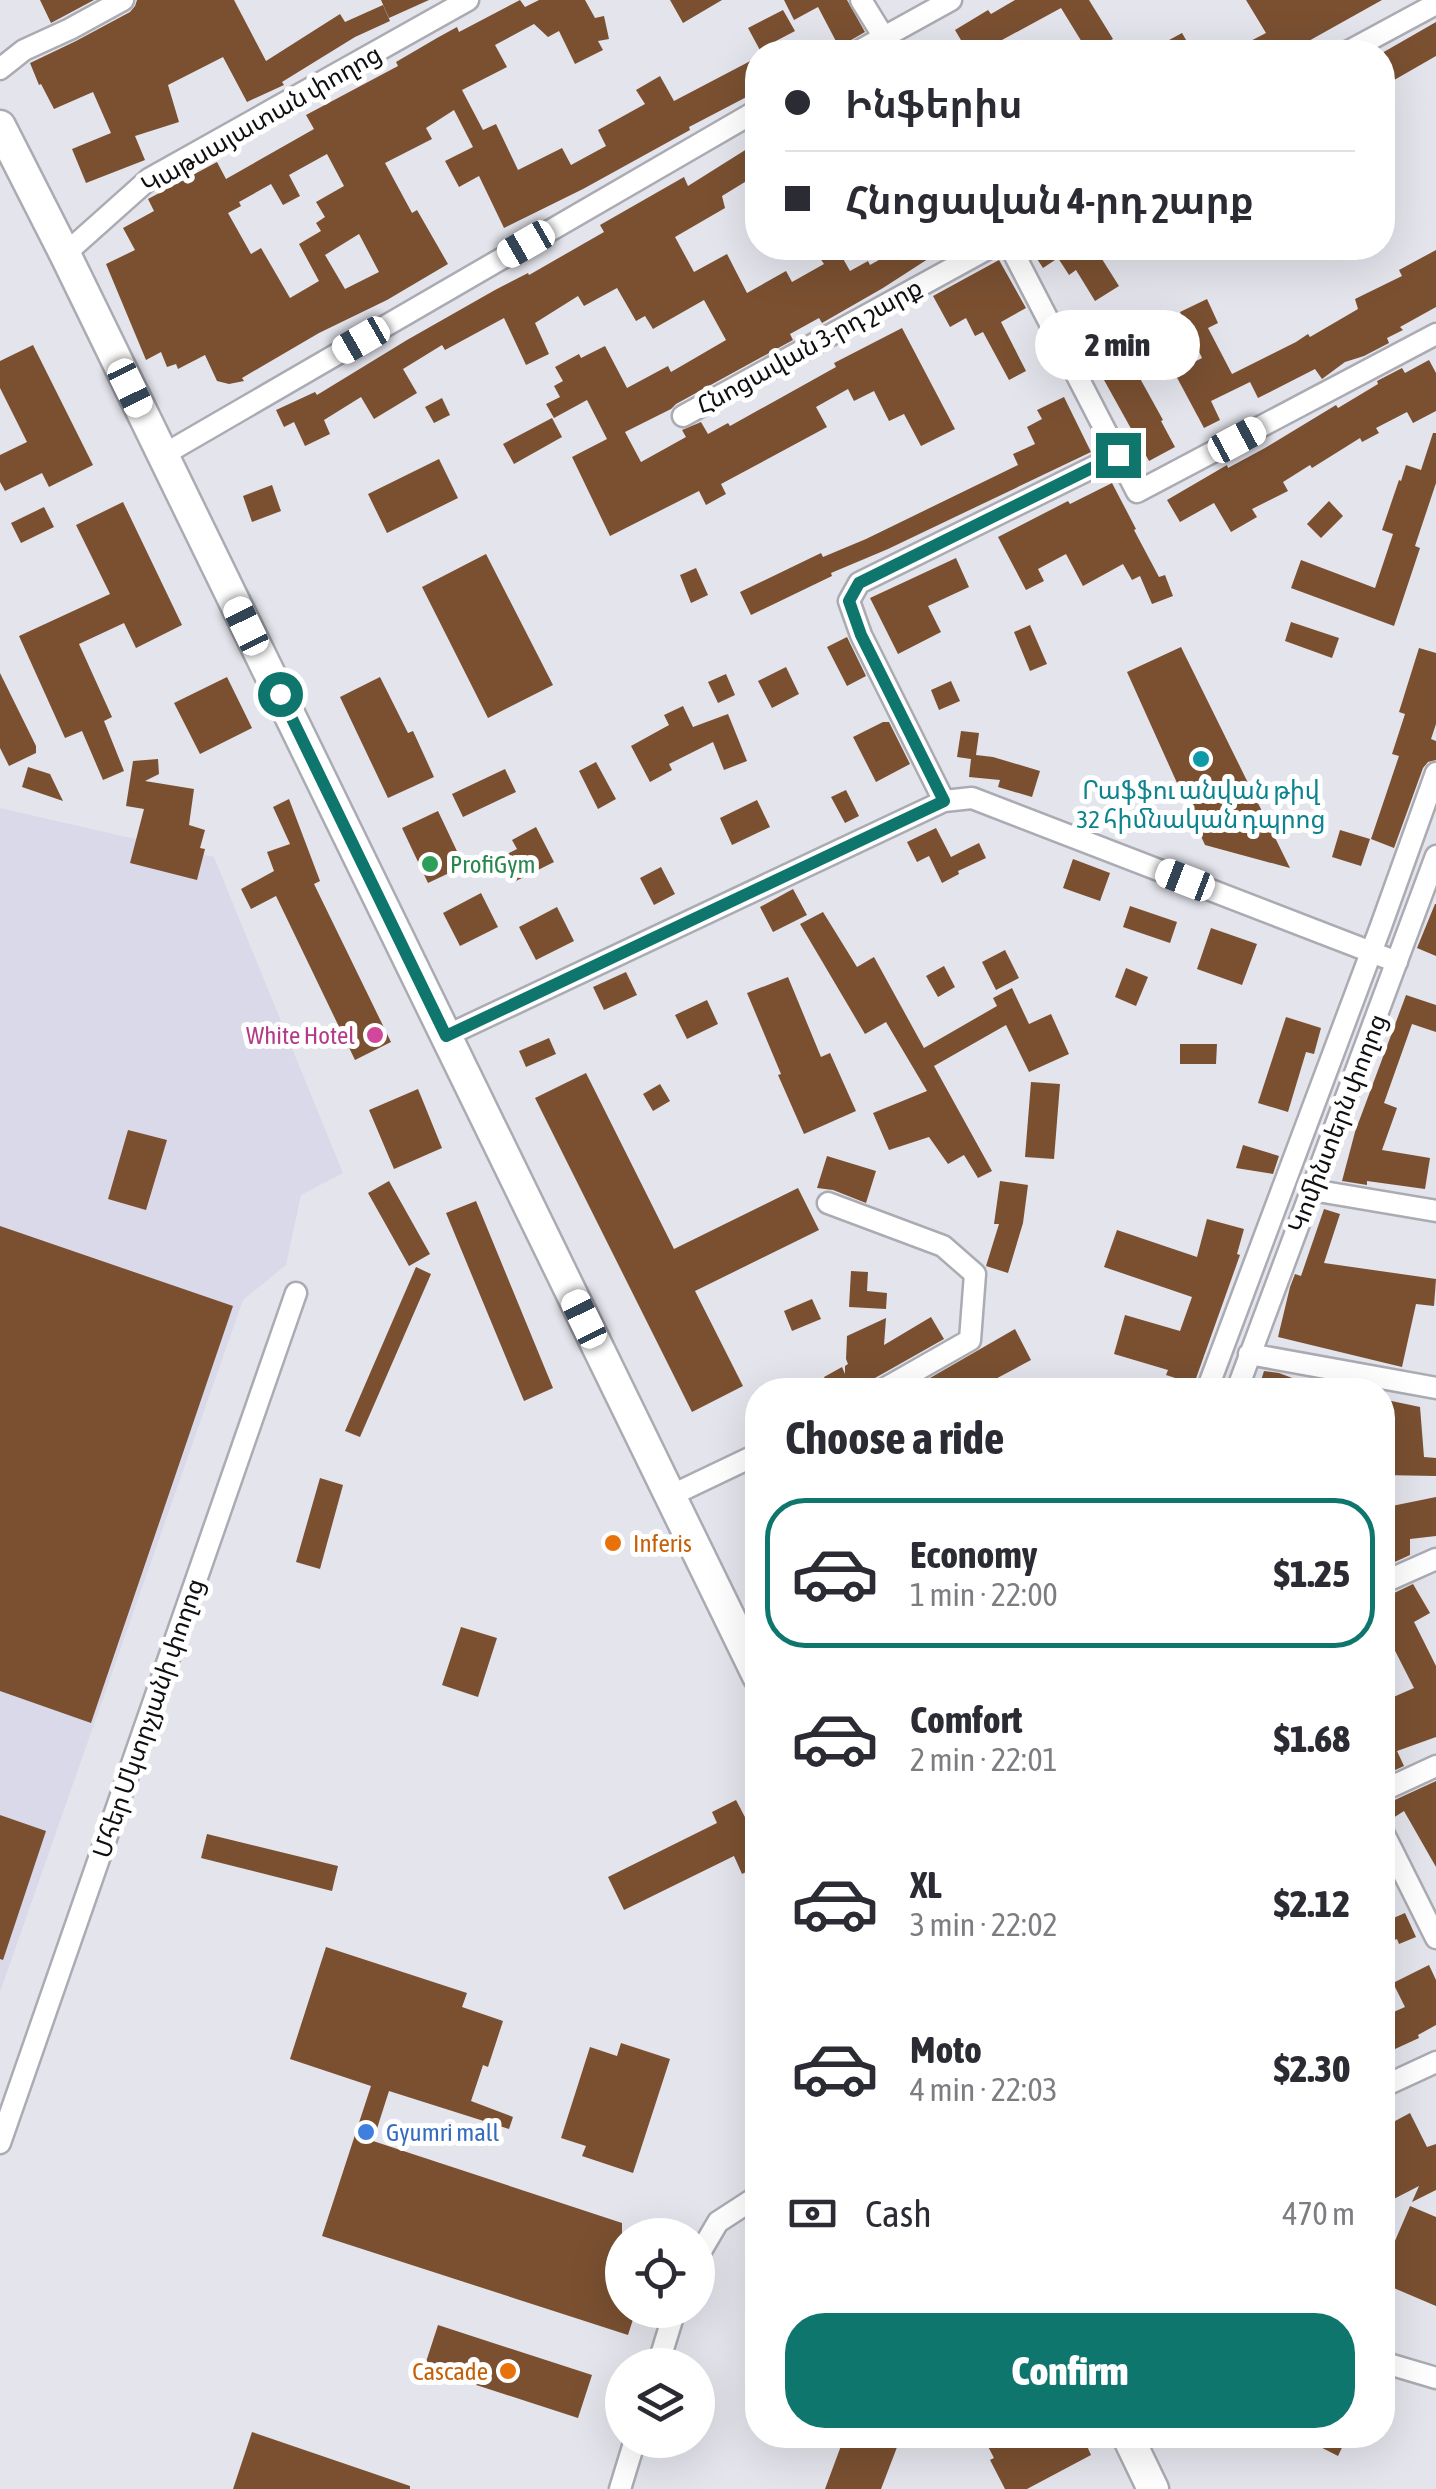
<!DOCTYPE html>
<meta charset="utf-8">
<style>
body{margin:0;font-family:"Asap Condensed","Noto Sans Armenian",sans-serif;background:#f7f7f7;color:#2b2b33;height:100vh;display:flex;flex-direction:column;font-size:38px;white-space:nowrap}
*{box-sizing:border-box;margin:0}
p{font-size:32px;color:#7c7c81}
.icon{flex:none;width:55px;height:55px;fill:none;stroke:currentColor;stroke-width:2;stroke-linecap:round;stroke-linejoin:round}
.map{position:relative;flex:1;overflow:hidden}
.panel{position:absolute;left:745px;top:1378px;width:650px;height:1070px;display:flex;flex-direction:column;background:#fff;border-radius:40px;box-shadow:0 10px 40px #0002}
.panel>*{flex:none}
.guide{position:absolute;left:745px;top:40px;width:650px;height:220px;border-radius:40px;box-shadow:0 10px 40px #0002;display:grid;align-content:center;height:220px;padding:0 40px;background:#fff}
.fabs{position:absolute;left:605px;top:2218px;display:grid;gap:20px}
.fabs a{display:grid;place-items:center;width:110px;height:110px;border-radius:50%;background:#fff;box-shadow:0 10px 40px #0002;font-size:50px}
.end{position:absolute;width:45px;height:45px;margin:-22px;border:12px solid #0f766e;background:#fff;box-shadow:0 0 0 5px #fff}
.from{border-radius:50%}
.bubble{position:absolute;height:70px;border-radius:35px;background:#fff;box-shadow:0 10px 40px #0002;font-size:32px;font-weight:800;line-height:70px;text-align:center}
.car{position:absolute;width:30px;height:60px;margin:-30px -15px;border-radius:12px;box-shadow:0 0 8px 2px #0007;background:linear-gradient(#fff 24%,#345 0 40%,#fff 0 76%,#345 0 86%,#fff 0)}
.guide b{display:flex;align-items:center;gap:35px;height:95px;font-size:38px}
.guide b+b{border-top:2px solid #e1e1e2}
.guide i{width:25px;height:25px;background:#2b2b33}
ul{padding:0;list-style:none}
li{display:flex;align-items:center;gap:30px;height:150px;margin:0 20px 15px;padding:0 20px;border:5px solid transparent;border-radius:40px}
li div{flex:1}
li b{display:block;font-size:38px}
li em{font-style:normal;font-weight:800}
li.on{border-color:#0f766e}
li>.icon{width:90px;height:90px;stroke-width:1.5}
h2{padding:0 40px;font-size:45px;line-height:120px}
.pay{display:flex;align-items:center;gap:25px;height:110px;padding:0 40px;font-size:38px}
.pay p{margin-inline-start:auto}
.button{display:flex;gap:20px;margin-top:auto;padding:20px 40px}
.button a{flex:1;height:115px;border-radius:40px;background:#0f766e;color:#fff;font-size:40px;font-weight:800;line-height:115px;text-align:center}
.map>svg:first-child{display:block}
</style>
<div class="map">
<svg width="1436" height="2489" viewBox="0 0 1436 2489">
<rect width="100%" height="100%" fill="#e4e4ec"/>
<path fill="#dad9e9" d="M0,808l214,49 129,316 -42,22 -15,70 -43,35 -243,692z"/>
<path fill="#7a5031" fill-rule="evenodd" d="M40,0h54l-43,23z
M137,0h97l32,61 74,-47 5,8 38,-17 7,16 -35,16 -73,45 2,3 -37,17 -24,-45 -55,28 11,37 -44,14 10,24 -59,23 -14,-34 39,-16 -18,-41 -39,17 -13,-25 -2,1 -9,-22 46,-22 54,-29 5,-6z
M381,0h48l-40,18z
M520,0l5,7 14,-7h46l10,18 9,-2 5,23 -11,2 5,9 -28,14 -16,-33 -11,6 -14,-13 -39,21 12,22 -45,23 21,40 13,-6 22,46 44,-22 9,17 35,-19 -8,-16 47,-26 -9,-14 24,-14 14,25 84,-44v34l-69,36 1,3 -107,59 -79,39 -25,-52 -20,11 -14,-26 28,-14 -19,-37 -28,18 6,11 -47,24 27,50 5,-3 31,54 -61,36 -68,33 -77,45 2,3 -15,3 -12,-3 -12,-26 -27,14 -2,-5 -9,3 -6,-15 -15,8 -40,-96 29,-14 -12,-22 31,-17 -6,-12 69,-37 9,17 88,-50 -8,-14 92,-49 -2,-4 41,-24 20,-11 2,5zM327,154l17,32 -28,16 9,15 -9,6 5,8 -22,13 20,37 -29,17 -29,-50 -10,6 -23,-41 13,-7 -2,-4 32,-18 12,21 17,-9 -11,-21zM359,234l20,38 -34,17 -20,-34z
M670,0h52l-39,23z
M784,0h63l18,32 -26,15 -21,-40 -24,13z
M1015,0h74l24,39 -25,13 -27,-44 -81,44h-12l-13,-22 33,-20 3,4z
M1246,0h136l-93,52h-60l37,-19z
M783,10l12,21 -19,10 6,11h-21l-13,-24z
M1436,22v34l-54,31v-34z
M1182,33l11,19h-46z
M758,142v32l-36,22 3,12 -50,29 19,35 33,-18 20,39 39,-22 6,11 32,-18 -11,-16h24l13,23 18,-10 2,4 30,-17h45l-62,40 -61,35 -3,-5 -29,16 3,6 -117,64 -5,5 -46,23 16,30 45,-25 -4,-7 19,-8 7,12 20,-11 2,3 106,-59 -2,-4 68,-35 53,101 -34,17 -17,-32 -15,7 -15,-30 -20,10 -6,-12 -32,18 11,20 -106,57 5,10 -20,11 -7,-14 -89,45 -38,-79 35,-18 -20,-39 -33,18 -8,-14 14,-7 -6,-11 9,-5 -8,-14 24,-13 2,4 24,-12 22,42 41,-22 3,6 55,-32 -22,-40 -51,29 -8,-13 -9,5 -19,-33 -33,18 -6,-10 -43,27 14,31 -23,11 -22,-47 -59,32 -3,-5 -39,24 14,24 -43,26 -13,-22 -37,23 6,14 -25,12 -11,-24 -10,5 -8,-17 39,-18 2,3 90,-55 88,-50 33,-17 1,2 75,-43 -4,-7 84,-48 4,9z
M1030,248h65l24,38 -24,15 -19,-31 -7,5 -11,-17 -15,10z
M1436,250v57l-36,20 3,3 -16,8 2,5 -25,13 -19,6 -23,17 -7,-10 -57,29 -8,-16 -39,19 9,19 -16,8 -30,-56 28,-14 -22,-46 27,-13 11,24 -10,5 24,46 64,-32 12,-8 2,3 48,-28 -3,-10 47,-23 -3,-6z
M999,260l27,48 -25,14 25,49 -17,9 -26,-48 -8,4 -9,-18 -16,9 -17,-31z
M33,345l60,120 -44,22 -7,-14 -37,18 -5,-9v-27l27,-13 -27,-54v-27z
M1429,360l7,13v38l-23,12 -6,-11 -31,16 3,5 -17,9 -2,-4 -48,30 -2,-3 -27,17 5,9 -36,18 5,8 -26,15 -17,-29 -34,19 -13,-22 60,-35 1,3 37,-20 71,-43 2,3 40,-24 -1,-3 25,-13 3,5z
M1132,364l31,56 -2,1 14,26 -26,14 -45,-81z
M1064,397l27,55 -203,97 -57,24 1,3 -81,39 -11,-23 81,-39 2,4 43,-18 152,-74 -5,-11 22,-10 -8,-17 15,-8 -5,-9z
M442,398l8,17 -16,8 -9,-16z
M552,418l10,19 -48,27 -11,-20z
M1433,433h3v50l-21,63 5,2 -26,78 -103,-38 10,-28 74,28 18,-54 -11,-4 17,-50 2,1 5,-16 15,5z
M439,459l19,39 -71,35 -19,-39z
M1112,483l24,46 -2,1 25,47 6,-2 8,21 -21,8 -12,-28 -8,4 -9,-16 -40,22 -17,-32 -28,15 6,12 -18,9 -28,-53 70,-36 2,3z
M272,485l9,26 -29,11 -9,-26z
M1329,501l14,15 -22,22 -14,-14z
M123,502l59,123 -46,23 -12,-25 -45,21 33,73 -8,4 20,50 -21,9 -21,-49 -17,7 -46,-102 91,-42 -34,-69z
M44,507l10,20 -33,16 -10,-20z
M486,554l67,131 -65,33 -66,-131z
M956,558l13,29 -41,19 13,26 -43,22 -28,-56z
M696,568l12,27 -17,8 -11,-28z
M1291,622l48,16 -7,20 -47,-17z
M1030,625l17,39 -17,7 -16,-39z
M847,637l19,39 -19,10 -20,-39z
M1181,647l109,221 -85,-23 -78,-173z
M1419,648l17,5v71l-5,15 5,2v19l-8,2 -5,6 -29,80 -23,-9 28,-83 -7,-2 13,-40 -6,-2z
M786,667l13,27 -27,14 -14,-27z
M0,673l36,73v7l-27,13 -9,-18z
M726,674l9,21 -17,8 -10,-21z
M227,677l25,51 -52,26 -26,-51z
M380,677l28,56 5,-2 21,46 -46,21 -48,-101z
M951,681l9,20 -21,9 -8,-20z
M683,706l10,21 35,-13 19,47 -23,9 -11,-28 -44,22 3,6 -22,12 -19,-36 38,-21 -5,-10z
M883,722h6l21,42 -34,18 -23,-45z
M961,731l18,2 -3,22 17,2 47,14 -8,26 -34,-10 2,-7 -31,-3 2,-18 -14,-2z
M158,759l1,15 -14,7 49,8 -5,36 16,5 -5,18 5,1 -8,31 -67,-17 14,-54 -18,-3 7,-45z
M596,762l20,37 -18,10 -19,-38z
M28,767l22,7 13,27 -41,-14z
M505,769l11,23 -53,25 -11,-23z
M846,790l13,26 -14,7 -14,-26z
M289,799l31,82 -6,3 77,158 -36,18 -79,-164 -25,13 -10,-20 33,-18 -7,-19 23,-8 -17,-37z
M757,800l13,27 -38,18 -12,-27z
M438,811l26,55 -36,17 -26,-55z
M536,827l18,35 -40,20 -13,-25 16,-8 -5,-9z
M936,828l15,29 28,-14 7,15 -28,13 1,3 -17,9 -13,-27 -12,6 -10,-20z
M1340,830l30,9 -9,27 -29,-9z
M1073,859l37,14 -10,28 -37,-13z
M661,867l14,27 -21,11 -14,-27z
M793,889l14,26 -34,17 -13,-25z
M481,893l17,34 -38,19 -17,-33z
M1435,904h1v52l-19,-8z
M1130,906l47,16 -7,21 -47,-16z
M557,907l17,34 -38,19 -17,-33z
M823,912l34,55 17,-10 50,91 73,-42 -4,-8 19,-10 17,36 22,-10 18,40 -40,18 -23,-47 -72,41 58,105 -14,7 -14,-23 -16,9 -19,-27 -40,13 -16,-37 54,-22 -41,-69 -21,12 -65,-110z
M1211,928l46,16 -15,41 -45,-16z
M1005,950l14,28 -23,12 -14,-28z
M944,966l11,21 -17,10 -12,-21z
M1126,968l22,9 -12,29 -21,-9z
M626,972l11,23 -33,15 -11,-23z
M788,977l33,80 9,-4 26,58 -52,23 -26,-59 3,-1 -34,-81z
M1406,995l30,10v27l-24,-8 -28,79 13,5 -15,42 48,8 -5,31 -58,-8v4l-25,-4 13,-49z
M707,1000l11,24 -31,15 -12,-24z
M1286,1017l35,11 -7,26 -8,-2 -18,60 -30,-9z
M549,1038l7,16 -30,13 -7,-16z
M1180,1044h37l-1,20h-36z
M586,1073l88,176 124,-61 21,42 -124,61 48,95 -51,26 -157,-314z
M1031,1082l29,2 -6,75 -29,-2z
M660,1084l10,17 -17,10 -10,-17z
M418,1089l24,59 -48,21 -25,-59z
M128,1130l39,10 -21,70 -38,-11z
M1243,1145l36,11 -6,18 -37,-6z
M827,1156l49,15 -10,32 -33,-13 -16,-2z
M389,1181l41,73 -21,12 -41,-73z
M1000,1181l28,4 -5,38 -15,50 -22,-7 13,-42h-5z
M476,1201l77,187 -29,13 -78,-188z
M1324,1209l16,5 -16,49 112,16 -2,27 -18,-2 -14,63 -124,-30 12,-50 5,-13 6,2z
M1207,1219l37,10 -7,25 3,1 -46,129 -28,-9 2,-5 -54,-16 11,-39 55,16 12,-34 -88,-30 13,-37 80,27z
M0,1226l233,80 -142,417 -91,-32z
M416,1267l15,7 -71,163 -15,-6z
M851,1271l17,1 -1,19 20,2 -1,16 -37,-2z
M812,1299l9,20 -29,12 -8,-20z
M931,1317l13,22 -69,39 -5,6 -2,6h-38l-6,-13 18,-10 3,7v-8l3,-2 -2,-5 1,-23 39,-18 -2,27z
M1015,1329l16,31 -56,30h-48l-4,-8z
M1264,1371l15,2 40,15v2h-61z
M1382,1399l38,8 4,50 12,1v18l-54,-1z
M320,1478l23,7 -23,84 -24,-7z
M1436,1497v39l-26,3v16l-24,11 -4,-14v-44z
M1413,1584l17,29 -16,9 22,44v71l-39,14 7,15 -22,10v-74l32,-14 -26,-51 -6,3v-38l11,-6 -1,-2z
M461,1627l36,11 -19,59 -36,-12z
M1436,1781v86l-32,-56 -11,7 -7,-14z
M736,1800l22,42v24l-16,8 -8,-18 -110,54 -16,-33 109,-54 -5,-11z
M0,1815l46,16 -43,129 -3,-1z
M207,1834l131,32 -6,25 -131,-33z
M1405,1913l11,24 -17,7 -2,-5 -15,6v-22z
M326,1947l141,46 -5,14 41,14 -15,46 -5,-2 -12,36 42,16 -4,12 -120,-38 -16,50 249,82v87h14l-8,25 -306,-99 49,-150 -81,-27z
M1429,1965l7,15v45l-18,10 1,3 -37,17v-38l23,-10 -12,-24z
M621,2043l49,16 -37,114 -51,-17 4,-10 -25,-8 29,-91 27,9z
M1410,2113l17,34 9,-3v46l-24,12 7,-16 -37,19v-77z
M1410,2206l26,11v89l-54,-23v-12z
M438,2325l154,50 -14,43 -154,-50z
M252,2432l158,54v3h-177z
M845,2435h36l18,7 -18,47h-56z
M982,2435h100l9,20 -64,34h-22l-15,-29 4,-2z
M1297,2435h51l-10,21z"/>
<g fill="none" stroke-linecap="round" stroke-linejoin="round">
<defs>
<path id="minor" d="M861,0l32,52
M857,52l94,-52
M1347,52l89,-48
M0,69l24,-19 46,-21 53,-29
M1011,248l107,207
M65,254l84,-75 319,-179
M683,416l306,-168
M163,455l595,-345
M944,801l-83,-166 -12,-34 10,-18 259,-128 19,37 299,-158
M446,1036l498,-235 28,-3 425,164
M1312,1190l124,21
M828,1203l115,43 32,28 -5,66 -88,50
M1249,1354l187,34
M1207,1390l174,-464 55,-153
M1237,1390l199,-534
M670,1496l88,-42
M1382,1583l54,-24
M1382,1791l54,-25
M1382,1830l54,108
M1382,2087l54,-25
M0,2143l296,-850
M698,2256l20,-34 40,-26
M1382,2362l54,16
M658,2365l17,-55
M620,2489l15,-49"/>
<path id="highway" d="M0,126l65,128 693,1422
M1127,2435l26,54"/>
</defs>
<use href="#minor" stroke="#ababb3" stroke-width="25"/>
<use href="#highway" stroke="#ababb3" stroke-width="35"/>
<use href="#minor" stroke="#fff" stroke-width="20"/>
<use href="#highway" stroke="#fff" stroke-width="30"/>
</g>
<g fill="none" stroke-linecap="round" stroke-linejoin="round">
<path stroke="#0f766e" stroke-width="12" d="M280,694l166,342 498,-235 -83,-166 -12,-34 10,-18 259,-128"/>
</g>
<circle fill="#0f9aa8" stroke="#fff" stroke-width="4" cx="1201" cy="759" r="10"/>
<circle fill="#2e9e5b" stroke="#fff" stroke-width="4" cx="430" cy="864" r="10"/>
<circle fill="#d1479c" stroke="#fff" stroke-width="4" cx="375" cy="1035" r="10"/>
<g fill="#e8710a" stroke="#fff" stroke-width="4">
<circle cx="613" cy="1543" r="10"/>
<circle cx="508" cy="2371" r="10"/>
</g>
<circle fill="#3f7fe0" stroke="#fff" stroke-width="4" cx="366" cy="2132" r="10"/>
<g text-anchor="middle" stroke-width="10" stroke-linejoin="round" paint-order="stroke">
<g font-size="25" fill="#0f0f12" stroke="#fff">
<text transform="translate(261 119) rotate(-30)" y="9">Կաթսայատան փողոց</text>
<text transform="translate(809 346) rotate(-29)" y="9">Հնոցավան 3-րդ շարք</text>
<text transform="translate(1337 1123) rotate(-69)" y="9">Կոմինտերն փողոց</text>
<text transform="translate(148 1718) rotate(-71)" y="9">Մհեր Մկտրչյանի փողոց</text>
</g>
<g font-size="25" fill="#0d838f" stroke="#fff">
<text x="1201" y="799">Րաֆֆու անվան թիվ<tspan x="1201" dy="29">32 հիմնական դպրոց</tspan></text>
</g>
<g font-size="25" fill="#27864d" stroke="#fff" text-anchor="start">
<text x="450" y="873">ProfiGym</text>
</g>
<g font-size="25" fill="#b23c85" stroke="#fff" text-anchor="end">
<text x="355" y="1044">White Hotel</text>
</g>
<g font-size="25" fill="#c56008" stroke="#fff" text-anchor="start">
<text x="633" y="1552">Inferis</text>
<text x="488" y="2380" text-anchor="end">Cascade</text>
</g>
<g font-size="25" fill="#366cbe" stroke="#fff" text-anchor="start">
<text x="386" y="2141">Gyumri mall</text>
</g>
</g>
</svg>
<div class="fabs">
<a><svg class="icon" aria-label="locate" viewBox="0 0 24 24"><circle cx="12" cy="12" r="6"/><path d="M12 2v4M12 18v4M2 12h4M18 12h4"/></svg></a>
<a><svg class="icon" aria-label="layers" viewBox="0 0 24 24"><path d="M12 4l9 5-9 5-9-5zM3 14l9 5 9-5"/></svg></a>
</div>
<i class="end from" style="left:280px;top:694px"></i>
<i class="end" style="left:1118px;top:455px"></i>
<div class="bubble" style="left:1035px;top:310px;width:165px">2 min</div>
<i class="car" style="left:526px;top:244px;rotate:240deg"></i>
<i class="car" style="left:361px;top:340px;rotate:240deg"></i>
<i class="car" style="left:130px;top:388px;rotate:154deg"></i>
<i class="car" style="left:1237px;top:440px;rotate:62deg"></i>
<i class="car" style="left:246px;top:626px;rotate:334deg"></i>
<i class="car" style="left:1185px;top:880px;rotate:291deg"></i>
<i class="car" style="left:584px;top:1319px;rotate:334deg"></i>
<div class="guide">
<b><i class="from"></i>Ինֆերիս</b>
<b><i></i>Հնոցավան 4-րդ շարք</b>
</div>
<section class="panel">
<h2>Choose a ride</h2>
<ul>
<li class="on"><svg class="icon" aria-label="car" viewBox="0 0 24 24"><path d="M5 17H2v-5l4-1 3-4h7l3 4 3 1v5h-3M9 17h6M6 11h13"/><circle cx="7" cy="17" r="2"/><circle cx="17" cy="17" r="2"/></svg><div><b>Economy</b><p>1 min · 22:00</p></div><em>$1.25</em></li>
<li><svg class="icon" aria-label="car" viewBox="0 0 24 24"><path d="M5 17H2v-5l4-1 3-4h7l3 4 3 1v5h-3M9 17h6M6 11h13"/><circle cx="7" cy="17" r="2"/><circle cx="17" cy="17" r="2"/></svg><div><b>Comfort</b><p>2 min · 22:01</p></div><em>$1.68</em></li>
<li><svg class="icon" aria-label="car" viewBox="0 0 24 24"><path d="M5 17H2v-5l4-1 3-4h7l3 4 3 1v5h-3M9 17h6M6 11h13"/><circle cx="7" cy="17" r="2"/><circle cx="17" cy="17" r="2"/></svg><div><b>XL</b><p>3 min · 22:02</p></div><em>$2.12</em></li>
<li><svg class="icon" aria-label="car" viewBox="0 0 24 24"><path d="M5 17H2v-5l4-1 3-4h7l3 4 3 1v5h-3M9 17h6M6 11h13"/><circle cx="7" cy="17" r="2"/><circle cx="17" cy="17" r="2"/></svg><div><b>Moto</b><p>4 min · 22:03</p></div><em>$2.30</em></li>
</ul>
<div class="pay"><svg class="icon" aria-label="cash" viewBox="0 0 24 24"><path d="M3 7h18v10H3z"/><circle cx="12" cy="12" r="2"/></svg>Cash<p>470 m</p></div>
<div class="button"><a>Confirm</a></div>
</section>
</div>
